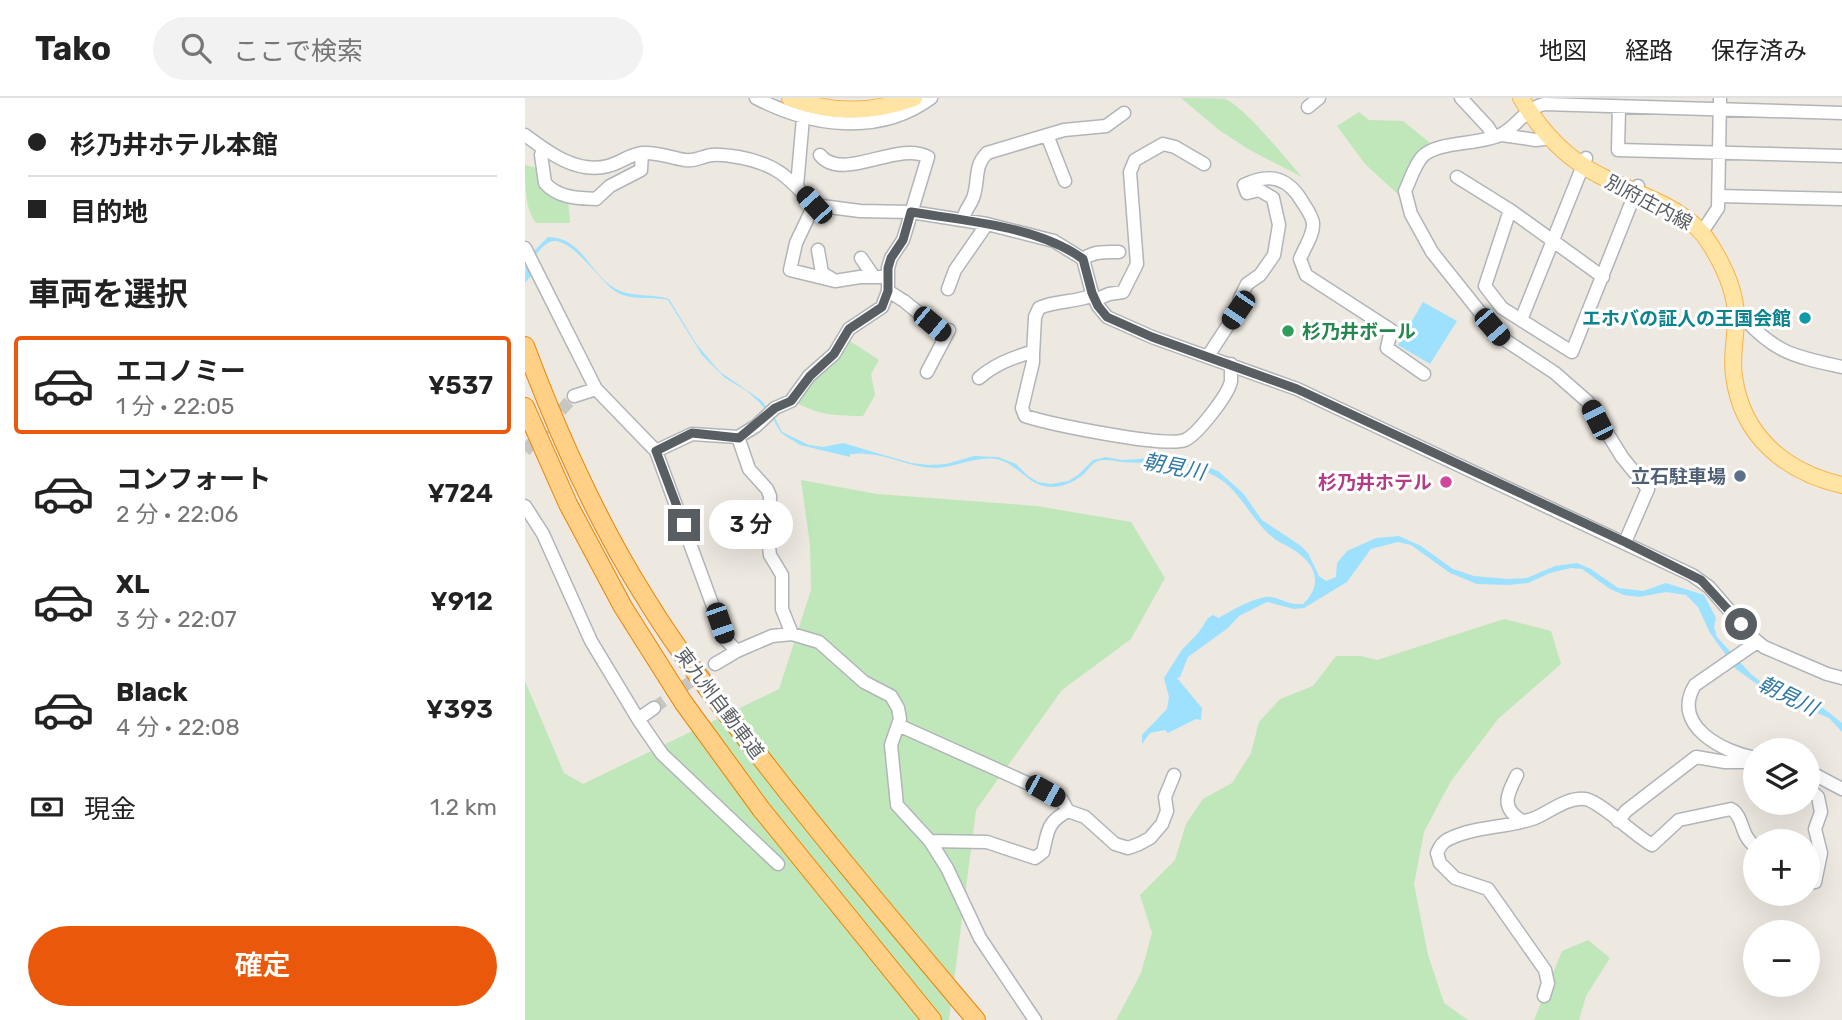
<!DOCTYPE html>
<html lang="ja">
<meta charset="utf-8">
<style>
body{margin:0;font-family:Rubik,"Noto Sans JP",sans-serif;background:#f2f2f2;color:#222;height:100vh;display:flex;flex-direction:column;font-size:26px;white-space:nowrap}
*{box-sizing:border-box;margin:0}
p{font-size:23px;color:#767676}
.icon{flex:none;width:38px;height:38px;fill:none;stroke:currentColor;stroke-width:2;stroke-linecap:round;stroke-linejoin:round}
.map{position:relative;flex:1;overflow:hidden}
.side{display:flex;flex-direction:column;background:#fff;width:525px}
.side>*{flex:none}
.banner{display:grid;align-content:center;height:154px;padding:0 28px;background:#fff}
.controls{position:absolute;left:1218px;top:640px;display:grid;gap:14px}
.controls a{display:grid;place-items:center;width:77px;height:77px;border-radius:50%;background:#fff;box-shadow:0 7px 28px #0002;font-size:35px}
.end{position:absolute;width:32px;height:32px;margin:-16px;border:9px solid #595e62;background:#fff;box-shadow:0 0 0 4px #fff}
.from{border-radius:50%}
.bubble{position:absolute;height:49px;border-radius:24px;background:#fff;box-shadow:0 7px 28px #0002;font-size:23px;font-weight:600;line-height:49px;text-align:center}
.car{position:absolute;width:21px;height:42px;margin:-21px -10px;border-radius:9px;box-shadow:0 0 5px 2px #0007;background:linear-gradient(#222 24%,#8ab4d8 0 40%,#222 0 76%,#8ab4d8 0 86%,#222 0)}
.banner b{display:flex;align-items:center;gap:24px;height:66px;font-size:26px}
.banner b+b{border-top:2px solid #e0e0e0}
.banner i{width:18px;height:18px;background:#222}
ul{padding:0;list-style:none}
li{display:flex;align-items:center;gap:21px;height:98px;margin:0 14px 10px;padding:0 14px;border:4px solid transparent;border-radius:7px}
li div{flex:1}
li b{display:block;font-size:26px}
li em{font-style:normal;font-weight:600}
li.selected{border-color:#ea580c}
li>.icon{width:63px;height:63px;stroke-width:1.5}
h2{padding:0 28px;font-size:32px;line-height:84px}
.pay{display:flex;align-items:center;gap:18px;height:77px;padding:0 28px;font-size:26px}
.pay p{margin-inline-start:auto}
.cta{display:flex;gap:14px;margin-top:auto;padding:14px 28px}
.cta a{flex:1;height:80px;border-radius:42px;background:#ea580c;color:#fff;font-size:28px;font-weight:600;line-height:80px;text-align:center}
header{display:flex;align-items:center;gap:42px;box-sizing:border-box;height:98px;padding:0 35px;background:#fff;border-bottom:2px solid #e0e0e0}
header strong{font-size:33px}
nav{display:flex;gap:38px;margin-inline-start:auto;font-size:24px}
.search{width:490px;height:63px;background:#f2f2f2;display:flex;align-items:center;gap:18px;box-sizing:border-box;padding:0 24px;border-radius:38px;color:#767676;font-size:26px}
main{display:flex;flex:1;min-height:0}
.map>svg:first-child{display:block}
</style>
<header>
<strong>Tako</strong>
<div class="search"><svg class="icon" aria-label="search" viewBox="0 0 24 24"><circle cx="10" cy="10" r="6"/><path d="M15 15l6 6"/></svg>ここで検索</div>
<nav><a>地図</a><a>経路</a><a>保存済み</a></nav>
</header>
<main>
<section class="side">
<div class="banner">
<b><i class="from"></i>杉乃井ホテル本館</b>
<b><i></i>目的地</b>
</div>
<h2>車両を選択</h2>
<ul>
<li class="selected"><svg class="icon" aria-label="car" viewBox="0 0 24 24"><path d="M5 17H2v-5l4-1 3-4h7l3 4 3 1v5h-3M9 17h6M6 11h13"/><circle cx="7" cy="17" r="2"/><circle cx="17" cy="17" r="2"/></svg><div><b>エコノミー</b><p>1 分 · 22:05</p></div><em>¥537</em></li>
<li><svg class="icon" aria-label="car" viewBox="0 0 24 24"><path d="M5 17H2v-5l4-1 3-4h7l3 4 3 1v5h-3M9 17h6M6 11h13"/><circle cx="7" cy="17" r="2"/><circle cx="17" cy="17" r="2"/></svg><div><b>コンフォート</b><p>2 分 · 22:06</p></div><em>¥724</em></li>
<li><svg class="icon" aria-label="car" viewBox="0 0 24 24"><path d="M5 17H2v-5l4-1 3-4h7l3 4 3 1v5h-3M9 17h6M6 11h13"/><circle cx="7" cy="17" r="2"/><circle cx="17" cy="17" r="2"/></svg><div><b>XL</b><p>3 分 · 22:07</p></div><em>¥912</em></li>
<li><svg class="icon" aria-label="car" viewBox="0 0 24 24"><path d="M5 17H2v-5l4-1 3-4h7l3 4 3 1v5h-3M9 17h6M6 11h13"/><circle cx="7" cy="17" r="2"/><circle cx="17" cy="17" r="2"/></svg><div><b>Black</b><p>4 分 · 22:08</p></div><em>¥393</em></li>
</ul>
<div class="pay"><svg class="icon" aria-label="cash" viewBox="0 0 24 24"><path d="M3 7h18v10H3z"/><circle cx="12" cy="12" r="2"/></svg>現金<p>1.2 km</p></div>
<div class="cta"><a>確定</a></div>
</section>
<div class="map">
<svg width="1317" height="922" viewBox="0 0 1317 922">
<rect width="100%" height="100%" fill="#ede8e0"/>
<path fill="#c0e7ba" d="M656,0c13,0 32,0 44,1 20,8 61,60 77,78l-54,-28 -29,-19z
M834,14l10,8 34,1 26,21 3,5 -30,51 -37,-34 -28,-38z
M0,67l16,4 27,30 2,24h-34c-11,-14 -11,-38 -11,-58z
M322,241l32,21 -8,14 4,21 -12,21c-26,0 -45,-1 -68,-14z
M276,382l76,14 160,12 94,16 34,56 -34,61 -69,51 -86,120 -27,210h-424v-339l39,92 19,11 196,-95 32,-99 -1,-45z
M979,521l47,12 10,33 -63,55 -47,62 -27,51 -10,52 14,71 16,48 24,17h-352l25,-47 11,-40 -12,-38 35,-35 11,-36 17,-25 29,-16 19,-30 8,-31 21,-23 33,-13 23,-30h25l16,4z
M1063,842l22,18 -24,38 -7,24h-45l28,-69z"/>
<path fill="#9ee1ff" d="M23,139c36,0 42,41 72,54 15,6 34,3 49,8l28,46 23,27 41,28 14,18 7,14 27,13 14,2 20,-4 68,20 18,2 17,-1 28,-8 24,1 18,7 12,12 10,6 13,2 17,-3 10,-6 15,-15 13,-3 16,3 33,-2 55,10 8,3 25,22 19,27 39,26 7,7 11,23 7,5 10,-4 1,-14 10,-12 29,-13 23,-2 22,10 32,23 21,7 34,3 19,-1 28,-12 22,-3 14,6 27,19 25,3 23,-8 38,12 12,23 -2,9 3,10 34,37 21,17 13,5 20,3 18,9 19,15v9l-13,-14 -60,-25 -33,-24 -26,-36 -12,-26 -12,-12 -20,-3 -27,5 -15,-2 -14,-6 -28,-20 -11,-1 -21,5 -22,10 -20,2 -31,-1 -27,-11 -39,-28 -13,-3 -27,7 -24,33 -43,26 -10,1 -27,-7 -28,14 -11,12 -40,29 -8,20 -3,1 25,30 -1,12 -5,-1 -28,14 -3,-3 -15,3 -8,11v-9l25,-26 2,-12 -5,-19 17,-27 18,-19 9,-14 5,-3 6,3c12,-7 39,-23 52,-21 13,2 15,8 32,7 26,-25 6,-48 -20,-60 -30,-15 -41,-57 -72,-70 -28,-12 -59,-10 -89,-12 -8,-1 -18,-4 -26,0 -4,2 -8,7 -11,11 -9,8 -21,14 -34,14 -23,0 -33,-24 -55,-28 -22,-3 -41,9 -62,9 -25,-1 -45,-13 -68,-14 -5,-1 -10,0 -16,0v3l-50,-12 -19,-12 -8,-14 -14,-17 -12,-11 -22,-13 -23,-23 -34,-55c-17,-4 -39,1 -53,-9 -16,-11 -48,-60 -67,-48 -7,4 -13,13 -18,20l1,13 -6,7 1,-24z
M898,204l34,19 -27,43 -32,-19z"/>
<g fill="none" stroke-linecap="round" stroke-linejoin="round">
<path stroke="#c8c6c0" stroke-width="12" stroke-dasharray="12 6" stroke-linecap="butt" d="M0,353l49,-55
M129,610l61,-44"/>
<defs>
<path id="minor" d="M231,0c54,28 122,39 175,0
M936,0l27,29 6,10
M783,9l11,-9
M1094,9l-1,43 224,6
M0,37c24,18 52,39 83,31 12,-3 22,-12 35,-13 15,-1 28,5 42,7 10,2 17,-4 27,-5 8,-1 18,1 26,2 39,7 50,20 76,48l46,6 51,1 76,12 67,17 29,18 9,34 6,13 9,11 45,20 145,52 395,186 17,12 43,50 12,10 63,27 15,4
M522,37l18,46
M977,37l34,5 14,-2
M18,51l-2,6 4,28c13,15 32,15 51,16l14,-13 31,-16 1,-17
M932,79l53,33 93,67
M272,88l6,-68
M1193,98l124,3
M289,107l-18,38 -6,27 45,11 25,-4h28
M985,112l-25,76 17,22 70,44 66,-166
M438,122c1,-10 9,-16 11,-25 5,-17 0,-29 13,-42l77,-23 42,-4 18,-13
M1181,128l12,-18 2,-110
M0,150l71,141 60,62 69,188 12,12 35,-15 20,-2 27,8 45,40 27,14 7,12 2,11 -9,26 6,60 33,36 17,27 33,70 55,82
M293,152l4,23 10,6
M336,160l13,19
M558,161c11,-8 23,-7 36,-7
M423,191l7,-19 32,-46
M363,193l16,10 42,34
M570,202l14,-6 14,-2 14,-28 -7,-92 5,-12 28,-16 12,3 29,17
M1219,220c32,36 53,39 98,49
M996,222l65,-162
M508,257l2,-38 4,-9c17,-8 36,-5 54,-13
M683,258l30,-46 2,-12 7,-14 13,-9 14,-20 5,-30 -6,-27 -14,-8 -12,3 -3,-8c27,-13 45,-7 59,18 4,6 9,13 10,20 1,12 -9,25 -13,36l6,16 85,55 -4,18 37,26
M402,274l22,-42
M454,280c15,-13 30,-19 49,-25l5,2v7l-11,46 3,8c25,8 140,32 160,24 12,-5 44,-46 46,-59 0,-5 0,-11 0,-17
M49,298l22,-7
M213,339l11,32 18,20 3,7 -1,51 1,8 12,20v34l10,25
M131,353l36,-17 46,3 18,-11 19,-18 16,-7 18,-25 25,-22 15,-25 33,-22 6,-16v-23l3,-10 12,-18 25,-83c-30,-17 -86,26 -108,-2
M0,408l18,28 48,107 47,78 16,-11
M1100,444l23,-53 -26,-32 -34,-55 -33,-29 -53,-35 -19,-22 -51,-64 -21,-38 -6,-23c5,-10 9,-25 17,-34 14,-16 57,-12 78,-22 17,-8 24,-26 44,-31l298,9
M190,566l22,-13
M113,621l24,35 116,110
M373,627l147,66 17,9 6,11
M1230,660c-32,-6 -85,-33 -60,-73l62,-43
M1283,673l34,18
M992,677c-10,20 -17,32 5,46
M1283,690l10,9 3,15 -6,17 6,24 -6,29 -7,1
M1093,723l8,-10 70,-54 29,5h29
M405,743l57,1 48,16 8,-6c5,-21 4,-30 25,-41l17,6 30,27 13,4 11,-4 11,-6 12,-14 5,-13 -2,-14 9,-22
M1019,898l4,-13 -3,-13 -57,-81 -33,-11 -15,-15 -3,-10c3,-7 6,-12 14,-15 25,-12 57,-10 84,-20 16,-7 32,-21 50,-19 15,2 50,37 67,46l27,-25 52,-11c13,7 9,27 24,37"/>
<path id="major" d="M265,0c42,16 83,15 124,0
M996,0c19,32 44,60 78,77 37,20 88,31 111,69 14,22 26,47 26,74 0,19 -5,39 -2,58 8,61 52,96 108,109"/>
<path id="highway" d="M0,248c33,88 71,174 121,253 33,54 73,105 112,155 70,91 144,178 218,266
M0,309l43,97 55,103 60,95 78,107 171,211"/>
</defs>
<use href="#minor" stroke="#b1b5b9" stroke-width="15"/>
<use href="#major" stroke="#fab24c" stroke-width="18"/>
<use href="#highway" stroke="#ed8300" stroke-width="20"/>
<use href="#minor" stroke="#fff" stroke-width="12"/>
<use href="#major" stroke="#ffe4a3" stroke-width="16"/>
<use href="#highway" stroke="#ffd085" stroke-width="18"/>
</g>
<g fill="none" stroke-linecap="round" stroke-linejoin="round">
<path stroke="#595e62" stroke-width="9" d="M159,427l-28,-74 36,-18 47,5 36,-30 16,-7 19,-25 24,-22 15,-25 33,-22 6,-16v-23l3,-10 12,-18 8,-28c55,9 127,14 172,47l9,34 6,13 9,11 45,20 145,52 328,153 76,38 40,44"/>
</g>
<circle fill="#0f9aa8" stroke="#fff" stroke-width="2.5" cx="1280" cy="220" r="7"/>
<circle fill="#2e9e5b" stroke="#fff" stroke-width="2.5" cx="763" cy="233" r="7"/>
<circle fill="#5c6f8a" stroke="#fff" stroke-width="2.5" cx="1215" cy="378" r="7"/>
<circle fill="#d1479c" stroke="#fff" stroke-width="2.5" cx="921" cy="384" r="7"/>
<g text-anchor="middle" stroke-width="6" stroke-linejoin="round" paint-order="stroke">
<g font-size="19" fill="#595e62" stroke="#fff">
<text transform="translate(1124 104) rotate(28)" y="7">別府庄内線</text>
<text transform="translate(195 605) rotate(53)" y="7">東九州自動車道</text>
</g>
<g font-size="19" font-weight="bold" fill="#0d838f" stroke="#fff" text-anchor="end">
<text x="1266" y="227">エホバの証人の王国会館</text>
</g>
<g font-size="19" font-weight="bold" fill="#27864d" stroke="#fff" text-anchor="start">
<text x="777" y="240">杉乃井ボール</text>
</g>
<g font-size="19" font-weight="bold" fill="#4e5e75" stroke="#fff" text-anchor="end">
<text x="1201" y="385">立石駐車場</text>
</g>
<g font-size="19" font-weight="bold" fill="#b23c85" stroke="#fff" text-anchor="end">
<text x="907" y="391">杉乃井ホテル</text>
</g>
<g font-size="21" font-style="italic" fill="#3179a4" stroke="#fff">
<text transform="translate(649 369) rotate(11)" y="7">朝見川</text>
<text transform="translate(1263 598) rotate(26)" y="7">朝見川</text>
</g>
</g>
</svg>
<div class="controls">
<a><svg class="icon" aria-label="layers" viewBox="0 0 24 24"><path d="M12 4l9 5-9 5-9-5zM3 14l9 5 9-5"/></svg></a>
<a>+</a>
<a>−</a>
</div>
<i class="end from" style="left:1216px;top:526px"></i>
<i class="end" style="left:159px;top:427px"></i>
<div class="bubble" style="left:184px;top:402px;width:84px">3 分</div>
<i class="car" style="left:289px;top:107px;rotate:318deg"></i>
<i class="car" style="left:713px;top:212px;rotate:214deg"></i>
<i class="car" style="left:407px;top:226px;rotate:130deg"></i>
<i class="car" style="left:967px;top:229px;rotate:139deg"></i>
<i class="car" style="left:1072px;top:322px;rotate:333deg"></i>
<i class="car" style="left:195px;top:525px;rotate:161deg"></i>
<i class="car" style="left:520px;top:693px;rotate:119deg"></i>
</div>
</main>
